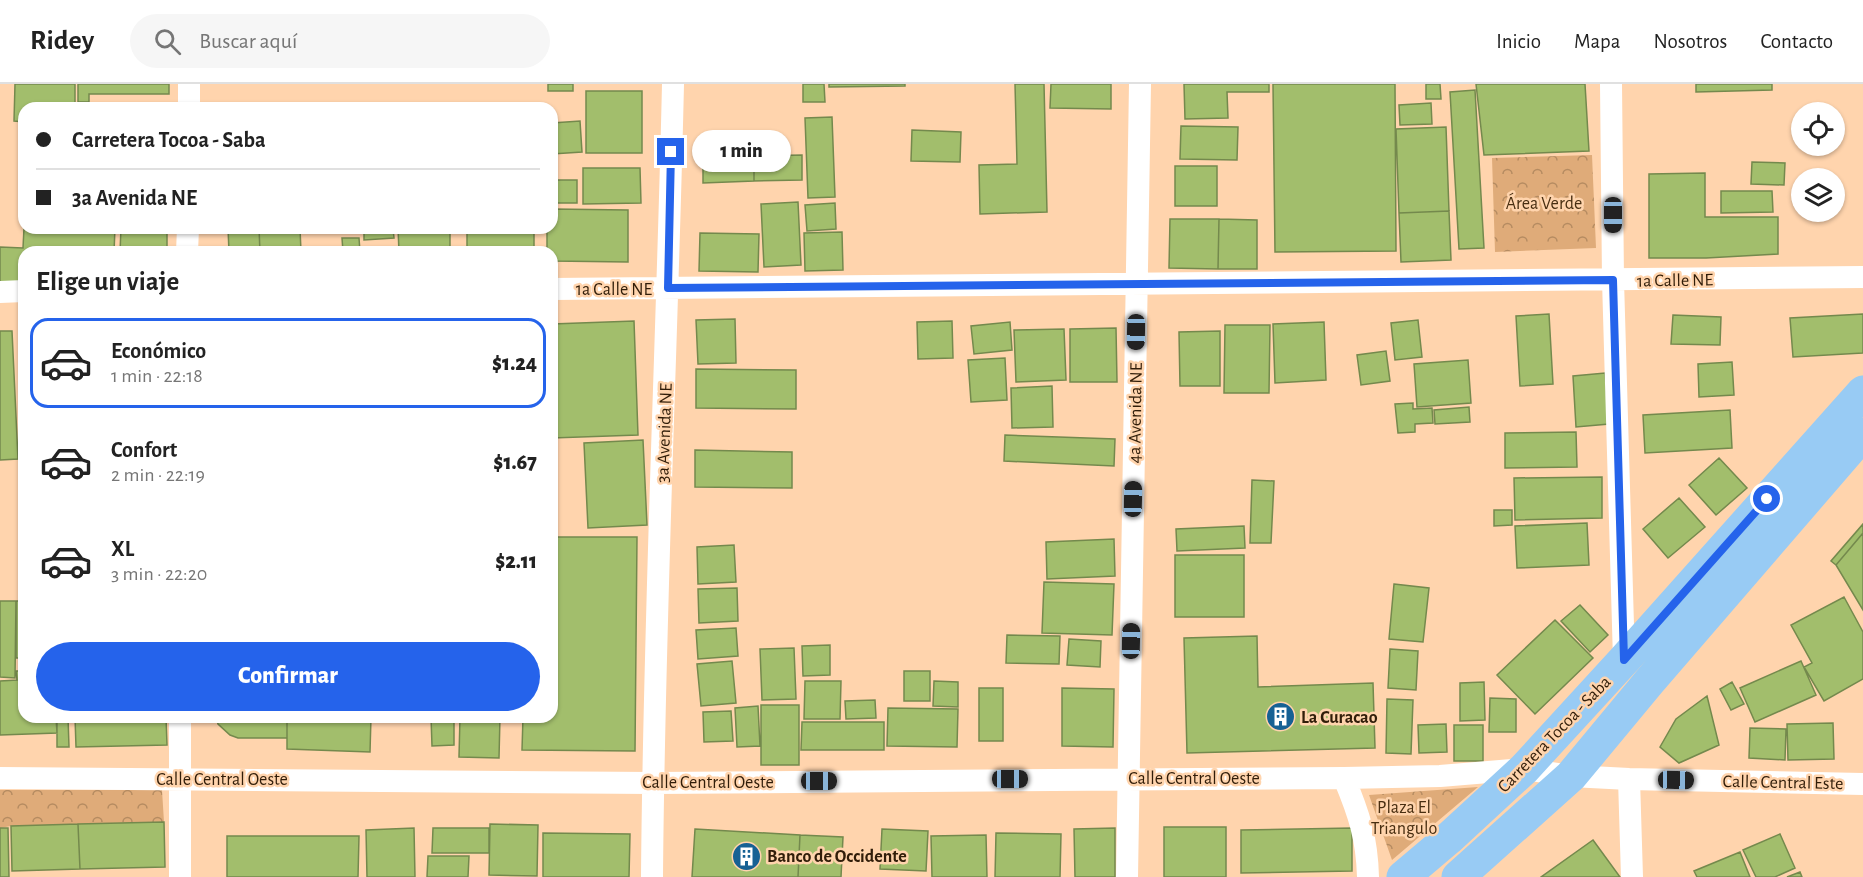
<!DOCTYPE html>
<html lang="es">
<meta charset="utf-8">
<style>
body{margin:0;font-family:"Alegreya Sans",sans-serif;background:#f6f6f6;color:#222;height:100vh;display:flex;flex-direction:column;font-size:22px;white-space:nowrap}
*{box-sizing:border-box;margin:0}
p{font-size:20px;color:#767676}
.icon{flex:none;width:33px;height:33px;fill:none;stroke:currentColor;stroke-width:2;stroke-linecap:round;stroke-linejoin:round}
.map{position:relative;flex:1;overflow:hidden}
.drawer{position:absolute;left:18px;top:162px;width:540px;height:477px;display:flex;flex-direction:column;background:#fff;border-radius:18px;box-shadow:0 2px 4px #0004}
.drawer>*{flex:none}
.banner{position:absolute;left:18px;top:18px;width:540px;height:132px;border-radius:18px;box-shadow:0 2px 4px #0004;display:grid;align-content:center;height:132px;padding:0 18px;background:#fff}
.fabs{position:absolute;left:1791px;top:18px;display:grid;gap:12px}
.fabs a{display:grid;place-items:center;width:54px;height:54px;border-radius:50%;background:#fff;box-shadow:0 2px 4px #0004;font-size:30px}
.end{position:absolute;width:27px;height:27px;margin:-14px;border:8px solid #2563eb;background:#fff;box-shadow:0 0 0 3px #fff}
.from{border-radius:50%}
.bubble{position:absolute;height:42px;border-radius:21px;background:#fff;box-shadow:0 2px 4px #0004;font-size:20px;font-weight:800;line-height:42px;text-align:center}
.car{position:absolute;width:18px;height:36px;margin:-18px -9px;border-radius:8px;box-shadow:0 0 4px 2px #0007;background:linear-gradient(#222 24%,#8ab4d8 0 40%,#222 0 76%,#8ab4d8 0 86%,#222 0)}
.banner b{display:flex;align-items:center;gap:21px;height:57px;font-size:22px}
.banner b+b{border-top:2px solid #e0e0e0}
.banner i{width:15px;height:15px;background:#222}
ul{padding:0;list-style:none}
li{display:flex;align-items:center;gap:18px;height:90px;margin:0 12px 9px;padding:0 6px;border:3px solid transparent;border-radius:18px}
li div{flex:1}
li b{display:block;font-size:22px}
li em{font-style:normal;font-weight:800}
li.active{border-color:#2563eb}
li>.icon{width:54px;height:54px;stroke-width:1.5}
h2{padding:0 18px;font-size:27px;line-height:72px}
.action{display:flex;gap:12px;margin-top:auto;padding:12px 18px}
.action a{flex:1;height:69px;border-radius:36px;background:#2563eb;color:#fff;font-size:24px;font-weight:800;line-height:69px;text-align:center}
header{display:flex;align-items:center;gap:36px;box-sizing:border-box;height:84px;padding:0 30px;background:#fff;border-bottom:2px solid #e0e0e0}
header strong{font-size:28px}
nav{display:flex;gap:33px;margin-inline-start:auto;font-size:21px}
.search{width:420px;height:54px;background:#f6f6f6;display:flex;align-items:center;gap:15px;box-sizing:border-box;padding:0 21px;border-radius:33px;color:#767676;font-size:22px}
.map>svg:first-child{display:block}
</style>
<header>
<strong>Ridey</strong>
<div class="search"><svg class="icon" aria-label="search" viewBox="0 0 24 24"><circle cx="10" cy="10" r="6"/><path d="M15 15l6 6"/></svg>Buscar aquí</div>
<nav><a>Inicio</a><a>Mapa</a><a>Nosotros</a><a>Contacto</a></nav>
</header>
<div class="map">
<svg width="1863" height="793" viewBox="0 0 1863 793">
<defs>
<pattern id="park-crowns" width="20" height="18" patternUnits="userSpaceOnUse" patternTransform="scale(1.5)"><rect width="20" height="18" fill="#dfab79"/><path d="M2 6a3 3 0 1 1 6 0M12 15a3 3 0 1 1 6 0" fill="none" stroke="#b58b61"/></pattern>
</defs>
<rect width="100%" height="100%" fill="#ffd4ad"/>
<path fill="url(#park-crowns)" d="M1592,71l4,93 -101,4 -3,-94z
M1478,703l-86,73 -23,-65z
M0,706h162l2,32 -153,4 -11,2z"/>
<path fill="#a2be6c" stroke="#74894d" stroke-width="1.5" d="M15,0h60v24h-51v14l-10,-1z
M78,0h91v10h-80v8h-11z
M548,0h25v7h-25z
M803,0h21l1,18h-22z
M829,0h76v2l-76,1z
M1015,0h29l3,128 -67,2 -1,-49 38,-1z
M1051,0h60v25l-61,-1z
M1184,0h85v8h-42l1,26 -43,1z
M1273,0h122l1,167 -121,1z
M1426,0h14l1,15h-15z
M1476,0h109l4,67 -105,4z
M1696,0h76v6l-76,2z
M1475,6l9,158 -25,1 -9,-157z
M586,7h56v62h-56z
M89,19h80v5h-80z
M1431,19l1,21 -32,1 -1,-20z
M832,33l3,80 -27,1 -3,-80z
M580,37l2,31 -30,2v-31z
M1181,42l57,1 -1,33 -57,-1z
M1446,43l3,84 -50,2 -3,-84z
M912,46l49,2 -1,30 -49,-1z
M802,71v25l-48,1v-25z
M754,72v25l-51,2v-25z
M1752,78l33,1 -1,22 -33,-1z
M1175,82h42v40h-42z
M583,84h57l1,35 -58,1z
M1705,89v44h73v37l-72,4h-57v-84z
M552,96h25v23h-25z
M1721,107h51l1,21 -52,1z
M798,118l3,63 -37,2 -3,-63z
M835,119l1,26 -29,2 -2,-26z
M552,125l76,1v52l-76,-1v-9h-5v-24h5z
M1449,127l2,49 -50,2 -2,-49z
M1170,135h49l-1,50 -49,-1z
M1219,135l38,1v49h-39z
M24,144h91l-1,24h-90v31l-24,-1v-35l23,1z
M121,144h46v24h-47z
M228,144h31l1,24h-31z
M259,144h41l1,24h-41z
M364,144h29l1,10 -30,2z
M398,144h52v24h-51z
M467,148l67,1v19h-67z
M842,148l1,38 -38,1 -1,-38z
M700,149l59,1 -1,38 -59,-1z
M342,154h17l1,14h-17z
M1549,230l4,70 -33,2 -4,-70z
M1863,230v39l-70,4 -3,-39z
M1673,231l48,2 -1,28 -49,-1z
M735,235l1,44 -38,1 -2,-44z
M1418,236l4,37 -27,3 -4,-37z
M634,237l4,114 -86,3v-114z
M952,237l1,37 -35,1 -1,-37z
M1010,238l2,28 -38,4 -3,-28z
M1324,238l2,58 -51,3 -2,-59z
M1225,241h45l-1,68h-45z
M1116,244l1,54h-47v-53z
M1064,245l2,51 -50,2 -2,-52z
M0,247h12l6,128 -18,1z
M1220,247v55h-40l-1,-54z
M1386,267l4,30 -29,4 -4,-30z
M1005,274l2,42 -36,2 -3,-42z
M1468,276l3,43 -54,4 -3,-43z
M1732,278l2,33 -35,2 -1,-33z
M696,285l100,1v39l-100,-1z
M1605,289l4,51 -33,3 -3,-51z
M1052,302l1,41 -41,1 -1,-40z
M1413,319v6l19,-1 1,15 -18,1v8l-17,1 -3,-29z
M1469,323l1,15 -35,2 -1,-14z
M1730,326l2,38 -87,5 -2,-38z
M1576,348l1,35 -72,1v-35z
M1005,351l110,4 -1,27 -110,-5z
M643,356l4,85 -59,3 -4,-85z
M695,366l97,2v36l-97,-1z
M1719,374l28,30 -31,27 -27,-30z
M1602,393v41l-87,2 -1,-42z
M1252,396l22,1 -3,62h-21z
M1679,414l26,29 -37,31 -25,-29z
M1494,426h18v15l-18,1z
M1587,439l2,42 -72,3 -2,-42z
M1863,440v9l-27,32 -5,-4z
M1244,442l1,22 -68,3 -1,-22z
M1863,449v77l-27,-45z
M552,453h85l-2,214 -113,-1 1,-33h29z
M1114,455l1,37 -68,3 -1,-37z
M734,461l2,37 -38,2 -1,-37z
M1175,471h69v62h-69z
M1044,498l70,2 -2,51 -70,-2z
M1394,500l35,4 -6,54 -34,-3z
M737,504l1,33 -39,2 -1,-34z
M1844,513l19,35v47l-39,22 -20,-34 8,-4 -21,-38z
M0,517h16l-1,77 -15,-1z
M16,517h8v57h-8z
M1580,521l28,30 -18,17 -29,-31z
M1555,536l38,38 -58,56 -38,-39z
M736,544l2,28 -40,3 -2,-29z
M1007,551l53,1 -1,28 -53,-1z
M1257,552l1,51 115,-4 2,65 -188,5 -3,-115z
M1069,555l32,2 -1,26 -33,-2z
M830,561v30l-27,1 -1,-30z
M794,564l2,51 -34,1 -2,-51z
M1390,565l28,2 -2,39 -28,-2z
M732,577l4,42 -35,3 -4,-42z
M1801,577l15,34 -61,27 -15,-34z
M16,587h8v46h32l1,16 -57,2v-54l17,-1z
M904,587h26v30h-26z
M805,597h36l-1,38h-36z
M934,597l24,1v25l-25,-1z
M1484,598l1,38 -25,1v-38z
M1732,598l12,22 -13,6 -11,-21z
M979,604h24v53h-24z
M1062,604l52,1 -1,58 -51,-1z
M1707,612l12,49 -40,18 -19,-16 16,-28z
M1490,614l26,1v33h-27z
M1387,615l26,1 -2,54 -25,-1z
M875,616l1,18 -30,1 -1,-18z
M761,621h38v60h-38z
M758,622l2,40 -23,1 -2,-39z
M888,624l70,1 -1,38 -70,-1z
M731,627l2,30 -29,1 -1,-30z
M57,633h11l1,30h-12z
M75,633h91l1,28 -91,2z
M216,633h71v21h-49l-8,-3 -12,-11z
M287,633h84l-1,35 -83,-3z
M431,633h23v28l-22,1z
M460,633h40l-1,41 -40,-1z
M802,638h82v28h-83z
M1833,639l1,36 -46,1 -1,-36z
M1446,640l1,28 -28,1 -1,-28z
M1454,641h29v36h-29z
M1750,644l36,1 -1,31 -36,-2z
M164,738l1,45 -85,2 -2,-45z
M78,740l2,45 -68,2 -1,-45z
M490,740l48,1 -1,51 -48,-1z
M1164,743h62v50h-62z
M0,744h8l1,49h-9z
M414,744l1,49h-48l-1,-47z
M433,744h56v25h-57z
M1115,744v49h-40l-1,-48z
M1352,744v43l-111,2v-43z
M695,745l105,6 -2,42h-106z
M882,745l46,2 -2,40 -46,-2z
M543,749l87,1 -1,43h-86z
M996,749l65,1 -1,43h-65z
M1780,750l15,34 -20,9h-19l-13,-27z
M800,751l43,2 -2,40h-43z
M986,751l1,42h-55l-1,-41z
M227,752h132l-1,41h-131z
M1593,756l27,37h-79z
M1740,768l10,25h-53l-3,-6z
M428,772h41l-1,21h-41z
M1800,788l2,5h-15z"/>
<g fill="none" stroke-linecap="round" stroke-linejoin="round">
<path stroke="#fff" stroke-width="22" d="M1611,0l2,196 11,380
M189,24v-24
M187,168l1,-24
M552,205l1311,-12
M0,208l24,-1
M0,694l653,5 691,-5 96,-2 84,-7 47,7 58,3 234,5
M1344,694c15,36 23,60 24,99
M1629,695l3,98
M180,793v-160
M652,793c2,-264 15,-529 21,-793
M1127,793l13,-793"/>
<path stroke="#98cbf4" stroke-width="33" d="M1403,793l45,-38 76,-70 100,-109 239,-268
M1458,793l113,-101 78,-94 214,-248"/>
</g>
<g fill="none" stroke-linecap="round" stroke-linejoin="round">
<path stroke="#2563eb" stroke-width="8" d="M671,68l-3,136 945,-8 11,380 143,-161"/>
</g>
<defs>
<symbol id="building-disc" viewBox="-11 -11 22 22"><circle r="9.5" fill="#166194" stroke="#ffd4ad"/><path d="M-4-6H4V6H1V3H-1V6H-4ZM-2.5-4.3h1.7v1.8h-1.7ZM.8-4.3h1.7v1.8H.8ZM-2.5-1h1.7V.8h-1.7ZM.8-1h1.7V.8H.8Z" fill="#fff"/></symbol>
</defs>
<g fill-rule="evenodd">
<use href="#building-disc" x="1264" y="616" width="33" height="33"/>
<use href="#building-disc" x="730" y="756" width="33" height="33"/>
</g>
<g text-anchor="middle" stroke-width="5" stroke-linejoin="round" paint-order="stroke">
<g font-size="18" fill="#482e11" stroke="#ffd4ad">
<text x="1544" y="125">Área Verde</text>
<text x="1404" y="729">Plaza El<tspan x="1404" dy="21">Triangulo</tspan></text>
</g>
<g font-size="18" fill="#311d09" stroke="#ffd4ad">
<text transform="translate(1675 196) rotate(-1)" y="6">1a Calle NE</text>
<text x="614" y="211">1a Calle NE</text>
<text transform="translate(1135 329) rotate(-89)" y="6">4a Avenida NE</text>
<text transform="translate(664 349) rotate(-88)" y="6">3a Avenida NE</text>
<text transform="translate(1554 650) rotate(-46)" y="6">Carretera Tocoa - Saba</text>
<text x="1194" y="700">Calle Central Oeste</text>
<text x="222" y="701">Calle Central Oeste</text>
<text x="708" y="704">Calle Central Oeste</text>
<text transform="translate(1783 698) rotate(1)" y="6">Calle Central Este</text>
</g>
<g font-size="18" font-weight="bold" fill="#311d09" stroke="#ffd4ad" text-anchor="start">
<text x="1301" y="639">La Curacao</text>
<text x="767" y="778">Banco de Occidente</text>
</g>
</g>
</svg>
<div class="fabs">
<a><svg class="icon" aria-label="locate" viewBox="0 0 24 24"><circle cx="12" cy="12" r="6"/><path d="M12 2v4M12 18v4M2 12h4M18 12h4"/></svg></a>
<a><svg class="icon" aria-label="layers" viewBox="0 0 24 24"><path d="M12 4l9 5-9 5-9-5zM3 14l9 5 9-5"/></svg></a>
</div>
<i class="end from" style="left:1767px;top:415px"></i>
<i class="end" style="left:671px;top:68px"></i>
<div class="bubble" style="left:692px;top:46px;width:99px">1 min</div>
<i class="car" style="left:1613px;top:131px;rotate:180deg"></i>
<i class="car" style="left:1136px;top:248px;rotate:181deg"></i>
<i class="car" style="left:1133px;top:415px;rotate:1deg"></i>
<i class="car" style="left:1131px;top:557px;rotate:1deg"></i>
<i class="car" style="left:1010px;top:695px;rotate:90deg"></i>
<i class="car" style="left:1676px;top:696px;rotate:91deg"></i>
<i class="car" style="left:819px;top:697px;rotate:90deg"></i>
<div class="banner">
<b><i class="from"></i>Carretera Tocoa - Saba</b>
<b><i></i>3a Avenida NE</b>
</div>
<section class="drawer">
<h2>Elige un viaje</h2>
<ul>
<li class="active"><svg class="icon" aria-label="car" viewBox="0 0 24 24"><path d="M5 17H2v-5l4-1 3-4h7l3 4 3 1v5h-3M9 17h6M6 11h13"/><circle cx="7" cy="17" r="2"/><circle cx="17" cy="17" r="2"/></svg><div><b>Económico</b><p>1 min · 22:18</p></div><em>$1.24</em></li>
<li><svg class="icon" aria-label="car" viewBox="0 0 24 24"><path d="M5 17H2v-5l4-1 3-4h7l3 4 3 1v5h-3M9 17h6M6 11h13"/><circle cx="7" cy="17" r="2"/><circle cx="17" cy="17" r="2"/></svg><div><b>Confort</b><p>2 min · 22:19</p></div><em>$1.67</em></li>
<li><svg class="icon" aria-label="car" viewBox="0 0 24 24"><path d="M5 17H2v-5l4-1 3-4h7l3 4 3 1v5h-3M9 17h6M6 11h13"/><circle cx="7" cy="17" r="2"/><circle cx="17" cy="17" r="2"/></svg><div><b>XL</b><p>3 min · 22:20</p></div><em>$2.11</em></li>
</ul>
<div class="action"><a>Confirmar</a></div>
</section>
</div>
